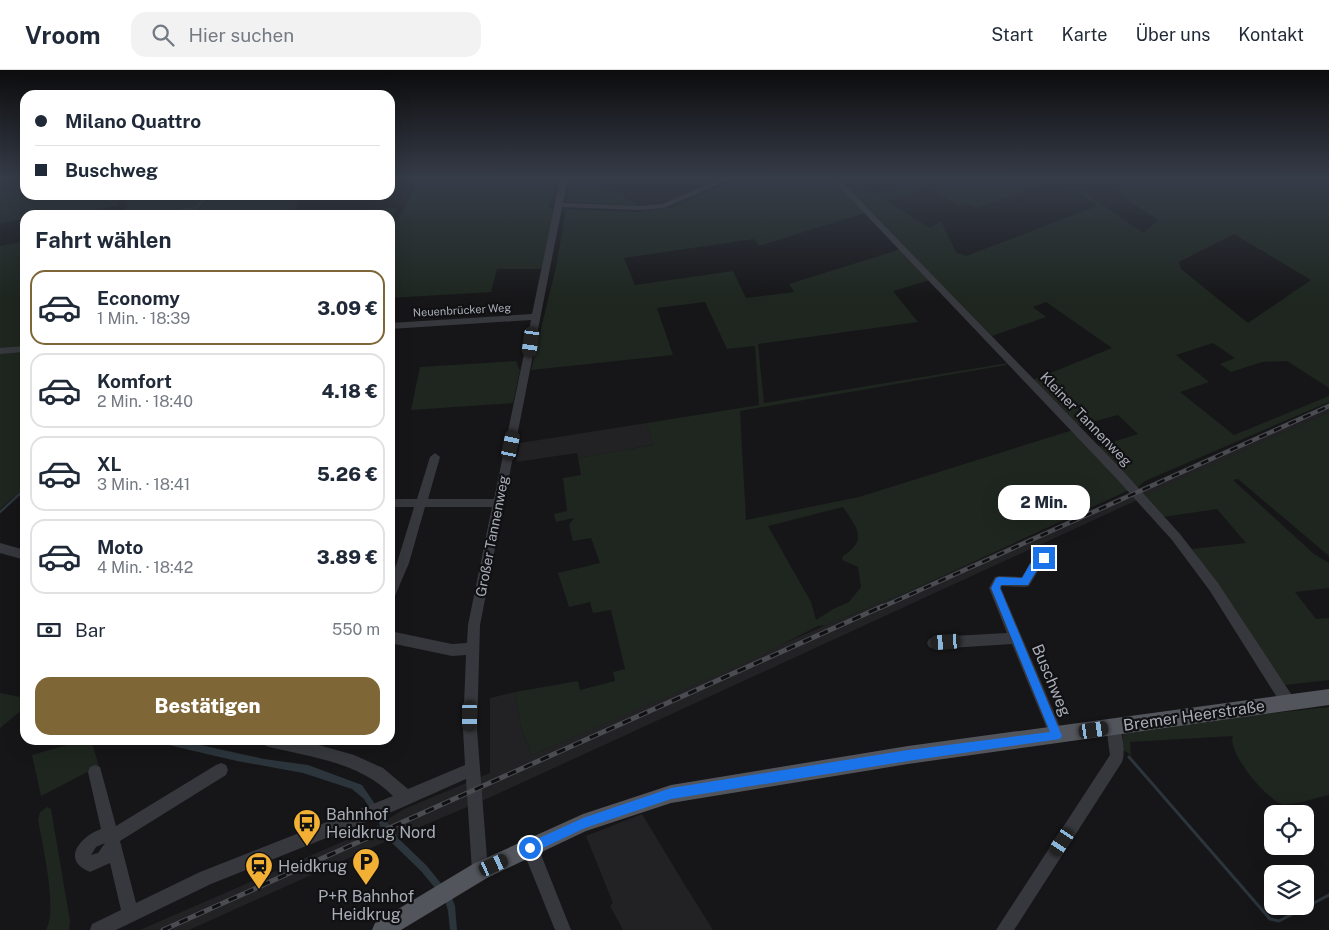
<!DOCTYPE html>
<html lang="de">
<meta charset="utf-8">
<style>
body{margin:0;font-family:"Public Sans",sans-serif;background:#f2f2f3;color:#1f2937;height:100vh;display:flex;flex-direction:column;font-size:19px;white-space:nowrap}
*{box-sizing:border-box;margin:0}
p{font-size:16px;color:#747a83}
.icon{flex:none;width:28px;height:28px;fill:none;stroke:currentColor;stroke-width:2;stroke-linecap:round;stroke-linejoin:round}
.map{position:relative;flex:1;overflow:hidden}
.panel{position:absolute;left:20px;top:140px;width:375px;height:535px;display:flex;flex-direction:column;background:#fff;border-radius:15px;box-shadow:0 5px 20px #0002}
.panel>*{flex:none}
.hud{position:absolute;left:20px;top:20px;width:375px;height:110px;border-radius:15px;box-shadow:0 5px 20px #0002;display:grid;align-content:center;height:110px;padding:0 15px;background:#fff}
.controls{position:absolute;left:1264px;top:735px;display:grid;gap:10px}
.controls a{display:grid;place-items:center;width:50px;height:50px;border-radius:10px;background:#fff;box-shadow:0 5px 20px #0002;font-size:25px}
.end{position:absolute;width:22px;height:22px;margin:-11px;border:6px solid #1a73e8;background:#fff;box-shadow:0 0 0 2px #fff}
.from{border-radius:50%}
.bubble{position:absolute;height:35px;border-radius:15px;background:#fff;box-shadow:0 5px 20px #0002;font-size:16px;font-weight:800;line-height:35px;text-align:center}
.car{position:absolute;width:15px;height:30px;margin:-15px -8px;border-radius:6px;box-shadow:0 0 4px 1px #0007;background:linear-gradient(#222 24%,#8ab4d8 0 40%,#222 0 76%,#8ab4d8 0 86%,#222 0)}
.hud b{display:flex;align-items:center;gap:18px;height:48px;font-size:19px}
.hud b+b{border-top:1px solid #e0e1e3}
.hud i{width:12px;height:12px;background:#1f2937}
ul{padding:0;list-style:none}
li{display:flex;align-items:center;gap:15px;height:75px;margin:0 10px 8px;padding:0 5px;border:2px solid #e0e1e3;border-radius:15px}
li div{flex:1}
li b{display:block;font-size:19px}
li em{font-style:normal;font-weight:800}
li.current{border-color:#7e6636}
li>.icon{width:45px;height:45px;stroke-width:1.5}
h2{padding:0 15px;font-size:22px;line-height:60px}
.pay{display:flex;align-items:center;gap:12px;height:55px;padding:0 15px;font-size:19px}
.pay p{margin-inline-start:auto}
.button{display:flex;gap:10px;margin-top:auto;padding:10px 15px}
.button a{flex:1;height:58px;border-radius:15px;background:#7e6636;color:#fff;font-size:20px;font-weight:800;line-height:58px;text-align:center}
header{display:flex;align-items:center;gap:30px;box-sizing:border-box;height:70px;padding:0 25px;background:#fff;border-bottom:1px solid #e0e1e3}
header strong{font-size:24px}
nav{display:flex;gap:28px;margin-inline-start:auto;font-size:18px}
.search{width:350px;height:45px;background:#f2f2f3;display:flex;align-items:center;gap:12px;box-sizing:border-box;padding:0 18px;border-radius:15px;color:#747a83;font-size:19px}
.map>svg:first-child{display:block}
</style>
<header>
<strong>Vroom</strong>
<div class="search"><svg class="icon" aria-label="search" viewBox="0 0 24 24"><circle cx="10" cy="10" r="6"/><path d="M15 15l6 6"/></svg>Hier suchen</div>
<nav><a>Start</a><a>Karte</a><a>Über uns</a><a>Kontakt</a></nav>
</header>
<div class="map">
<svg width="1329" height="860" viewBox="0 0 1329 860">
<rect width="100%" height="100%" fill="#161618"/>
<path fill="#222225" d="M1329,333v9l-836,384 -113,48 -191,86h-49l234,-102 30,-19 86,-36v-75l25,-6 6,36 11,27 294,-130 84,-34z
M647,353l6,22 -75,13 -1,-5 -61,9 4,-19z
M642,744l41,68 30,48h-90l-13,-24 3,-3 -27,-67z"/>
<path fill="#1e261f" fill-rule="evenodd" d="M0,109h25v8l-5,11 18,-3h84l-5,11c-30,7 -61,9 -92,9v3l-25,6z
M418,109h139l-8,29 7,1 -15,60h-44l-6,23 -101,6v-61z
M569,109h22l7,3 40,23 -71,-3z
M736,109h96l33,34 -106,33 -5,-7 -130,19 11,27 98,-14 13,27 48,-6 -5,-8 112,-35 29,31 -37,11 25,31 -160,22 6,59 244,-40 -2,2 -266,46 6,109 113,-23 214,-67 56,60 -219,101 -84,34 -8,1 -65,33 -221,96 -11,-27 -6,-36 63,-11 2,9 35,-9 -2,-9 12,-3 -14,-59 -18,3 -3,-11 -21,5 -11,-34 42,-10 -9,-25 -18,3 -4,-16 5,-7 -18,4 -2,-8 13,-3 -4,-33 18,-3 -3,-17 75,-13 -6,-22 112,-18 -4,-59 -28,3 -22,-47 -48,6 16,47 -142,15 25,-103 10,-58 72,3 33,-4zM843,437c13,20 26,33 0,49l-1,4 16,7 3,20 -12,15 -16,7 -17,11 -5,-18 -43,-76z
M880,109h179l-83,29 -9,-5 -10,2 -29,-17 -41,13 43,27 11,-7 15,31 10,4 131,-50 -37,-27h6l77,54 15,-13 -32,-21 -22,-20h225v209l-42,-27 -25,1 -31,10 -11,-8 15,-6 -22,-15 -37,12 33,27 -29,10 54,43 95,-39v6l-184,79 -9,8 -39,-42 41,-13 -20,-19 -41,11 -44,-46 79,-32 -66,-46 -13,5 13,10 -54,19 -152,-155h15l19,14 20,-7zM1234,164l77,46 -63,43 -67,-54 -2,-7z
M132,125h169l-7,18 103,-5 -7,14v-7h-267z
M25,171v106l-25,3v-104z
M25,282v135l-25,22v-156z
M516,291l4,10 -7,32 -102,7 9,-43z
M1329,342v144l-91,-77 -5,1 81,74 15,9v25l-34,4 21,27 13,-1v62l-44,5 -93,-136 54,-6 -29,-34 -54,8 -20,-21z
M0,623l25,5 -2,11 -23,19z
M1329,637v88c-14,3 -32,10 -46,9 -15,-2 -57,-53 -50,-68l-103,6 1,13 -8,-5v-20z
M84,670h7l8,26 -58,30 -9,-41z
M47,737l4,2 19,112 -1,9h-23c12,-22 -4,-85 -8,-111l2,-7z"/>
<path fill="#2c353c" d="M147,670h31l86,19 44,6 54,20 36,53 29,28 24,30 4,10 2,24h-7l-2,-19 -3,-11 -24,-29 -31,-30 -26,-42 -12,-10 -49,-16 -66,-12z"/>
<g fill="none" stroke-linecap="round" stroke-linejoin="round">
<path stroke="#2c353c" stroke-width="2" d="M156,145l41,-8 11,-12
M192,145l4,-7"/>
<path stroke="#2c353c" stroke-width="2.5" d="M0,442l25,-23"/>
<path stroke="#2c353c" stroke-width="3" d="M1129,687l141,162 9,2 50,-26"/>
<path fill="#37383d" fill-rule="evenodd" d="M560,109h8l-5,24 78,3 22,-2 57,-25h10l-66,29 -23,2 -79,-3 -82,418 -3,105 11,141 -2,6 -6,2 -6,-2 -2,-6 -6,-92 -72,32 -183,73 -95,46h-26l2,-6 29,-14 -11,-47 -20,9c-30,-12 -9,-36 11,-43l-13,-57 2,-5 5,-2 5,2 16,59 100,-61 5,-2 5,2 2,5 -2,5 -106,66 16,62 64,-31 193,-76c-32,-33 -81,-39 -124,-49l-5,-2 -2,-5h39l53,15 29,13 25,21 57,-24 -2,-35 3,-75 -14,1 -62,-13v-12l62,13 15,-1 1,-18 24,-118h-67l-16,56 -15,35 -4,1v-20l7,-16 17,-56h-24v-8h27l13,-42 5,-4 5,4 -12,42h66l37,-179 -141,9v-6l142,-9zM105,773l-7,10 -7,2 5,-8z
M832,109h7l284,292 57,63 38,49 75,114 2,5 -2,5 -5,2 -5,-2 -73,-116 -38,-51 -57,-63z
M25,276v6l-25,2v-6z
M0,473l25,7v10l-25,-7z
M1044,483l4,1 2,4 -12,13 -9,15 -4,1 -23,-1 -1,2 63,148 -2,5 -5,2 -5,-2 -40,-97 -78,5 -5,-2 -2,-4 2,-4 5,-2 73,-4 -18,-45 6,-11 4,-1 23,1 8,-14z
M1113,650l5,2c4,10 8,30 4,40l-108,168h-18l114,-175 -4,-28 2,-5z
M530,770l6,2 35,88h-16l-33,-82 2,-6z"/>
<path fill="#53555c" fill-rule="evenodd" d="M1329,619v16l-421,59 -237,39 -85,28 -99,47 -86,52h-29l3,-7 98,-59 110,-50 88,-29 237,-39z"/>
<defs>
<path id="rail-far1" d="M880,538l449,-202"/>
<path id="rail" d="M163,860l720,-324"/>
</defs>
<use href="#rail-far1" stroke="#4a4c52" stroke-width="4.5"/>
<use href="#rail" stroke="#4a4c52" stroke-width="5"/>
<use href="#rail-far1" stroke="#111113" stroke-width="2.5" stroke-dasharray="8" stroke-linecap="butt"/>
<use href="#rail" stroke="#111113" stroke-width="3" stroke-dasharray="9" stroke-linecap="butt"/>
</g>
<linearGradient id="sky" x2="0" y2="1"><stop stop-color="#0c0c0d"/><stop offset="0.47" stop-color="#363c48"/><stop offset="1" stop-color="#363c48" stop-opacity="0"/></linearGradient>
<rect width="1329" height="230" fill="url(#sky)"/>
<path fill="#1a73e8" d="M1044,484l3,1v5l-10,10 -9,15h-27l-1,3 62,148 -2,3 -152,22 -237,38 -86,29 -55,26 -4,-2v-8l57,-26 88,-30 237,-38 142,-18 -59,-144 5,-10 3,-1 23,1 8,-14z"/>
<defs>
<symbol id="bus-pin" viewBox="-11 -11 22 30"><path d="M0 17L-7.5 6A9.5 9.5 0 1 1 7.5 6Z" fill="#f2b134" stroke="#111113"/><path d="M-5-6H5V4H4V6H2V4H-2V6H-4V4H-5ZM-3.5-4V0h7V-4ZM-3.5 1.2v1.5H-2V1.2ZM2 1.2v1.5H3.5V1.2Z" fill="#111"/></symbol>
<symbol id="parking-pin" viewBox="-11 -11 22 30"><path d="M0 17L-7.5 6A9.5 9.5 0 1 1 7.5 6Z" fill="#f2b134" stroke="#111113"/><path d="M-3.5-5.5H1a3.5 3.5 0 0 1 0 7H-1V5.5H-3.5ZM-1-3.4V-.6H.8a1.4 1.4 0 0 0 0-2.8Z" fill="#111"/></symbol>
<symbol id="station-pin" viewBox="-11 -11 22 30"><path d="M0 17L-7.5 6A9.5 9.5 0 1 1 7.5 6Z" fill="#f2b134" stroke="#111113"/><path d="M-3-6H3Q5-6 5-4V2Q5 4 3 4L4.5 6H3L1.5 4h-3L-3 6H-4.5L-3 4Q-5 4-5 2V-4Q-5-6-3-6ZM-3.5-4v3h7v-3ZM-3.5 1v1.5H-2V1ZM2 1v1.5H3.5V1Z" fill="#111"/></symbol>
</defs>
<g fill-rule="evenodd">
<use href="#bus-pin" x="291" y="737" width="32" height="43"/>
<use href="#parking-pin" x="350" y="776" width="32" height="43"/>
<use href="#station-pin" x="243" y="780" width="32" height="43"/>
</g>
<g text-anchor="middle" stroke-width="4.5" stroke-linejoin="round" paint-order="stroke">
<g font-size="11" fill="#a8adb8" stroke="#111113">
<text transform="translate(462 240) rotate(-3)" y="4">Neuenbrücker Weg</text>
</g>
<g font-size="14" fill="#a8adb8" stroke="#111113">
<text transform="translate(1086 349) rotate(46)" y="5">Kleiner Tannenweg</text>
<text transform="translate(492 466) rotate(-79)" y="5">Großer Tannenweg</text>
</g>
<g font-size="16" fill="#a8adb8" stroke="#111113">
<text transform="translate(1052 610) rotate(67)" y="6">Buschweg</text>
<text transform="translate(1194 645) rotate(-8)" y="6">Bremer Heerstraße</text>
</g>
<g font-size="16" fill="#a8adb8" stroke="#111113" text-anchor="start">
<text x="326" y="750">Bahnhof<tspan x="326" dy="18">Heidkrug Nord</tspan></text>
<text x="278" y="802">Heidkrug</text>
<text x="366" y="832" text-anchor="middle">P+R Bahnhof<tspan x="366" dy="18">Heidkrug</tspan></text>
</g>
</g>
</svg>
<div class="controls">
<a><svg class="icon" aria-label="locate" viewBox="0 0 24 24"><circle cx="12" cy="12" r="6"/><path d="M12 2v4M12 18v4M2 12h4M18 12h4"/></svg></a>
<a><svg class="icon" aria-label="layers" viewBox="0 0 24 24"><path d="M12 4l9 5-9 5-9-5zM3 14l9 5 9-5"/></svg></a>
</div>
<i class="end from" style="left:530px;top:778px"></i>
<i class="end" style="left:1044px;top:488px"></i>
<div class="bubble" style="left:998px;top:415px;width:92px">2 Min.</div>
<i class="car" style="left:531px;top:272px;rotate:188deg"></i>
<i class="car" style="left:511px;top:375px;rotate:12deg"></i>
<i class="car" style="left:946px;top:572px;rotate:266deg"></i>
<i class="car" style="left:470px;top:646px;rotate:180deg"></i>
<i class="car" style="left:1094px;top:660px;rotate:81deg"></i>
<i class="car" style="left:1062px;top:772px;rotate:214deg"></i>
<i class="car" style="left:494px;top:795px;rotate:65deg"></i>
<div class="hud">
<b><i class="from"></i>Milano Quattro</b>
<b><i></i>Buschweg</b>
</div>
<section class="panel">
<h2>Fahrt wählen</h2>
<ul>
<li class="current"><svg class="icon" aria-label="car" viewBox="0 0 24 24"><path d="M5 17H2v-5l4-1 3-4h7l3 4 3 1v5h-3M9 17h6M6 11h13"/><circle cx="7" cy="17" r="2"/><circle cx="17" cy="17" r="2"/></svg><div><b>Economy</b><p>1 Min. · 18:39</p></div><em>3.09 €</em></li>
<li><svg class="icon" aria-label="car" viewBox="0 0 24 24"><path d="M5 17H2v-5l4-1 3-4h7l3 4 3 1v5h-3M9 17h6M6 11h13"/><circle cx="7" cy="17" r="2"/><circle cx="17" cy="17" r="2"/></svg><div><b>Komfort</b><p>2 Min. · 18:40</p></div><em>4.18 €</em></li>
<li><svg class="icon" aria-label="car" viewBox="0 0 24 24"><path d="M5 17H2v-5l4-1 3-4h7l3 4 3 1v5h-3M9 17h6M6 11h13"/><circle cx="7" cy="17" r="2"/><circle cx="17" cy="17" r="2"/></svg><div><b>XL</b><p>3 Min. · 18:41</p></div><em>5.26 €</em></li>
<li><svg class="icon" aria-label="car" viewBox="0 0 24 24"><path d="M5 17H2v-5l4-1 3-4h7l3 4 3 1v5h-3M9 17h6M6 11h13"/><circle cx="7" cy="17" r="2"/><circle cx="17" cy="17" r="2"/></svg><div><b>Moto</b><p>4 Min. · 18:42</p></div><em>3.89 €</em></li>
</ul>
<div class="pay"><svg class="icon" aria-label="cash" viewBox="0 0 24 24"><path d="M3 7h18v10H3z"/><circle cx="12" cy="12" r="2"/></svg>Bar<p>550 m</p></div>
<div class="button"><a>Bestätigen</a></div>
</section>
</div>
